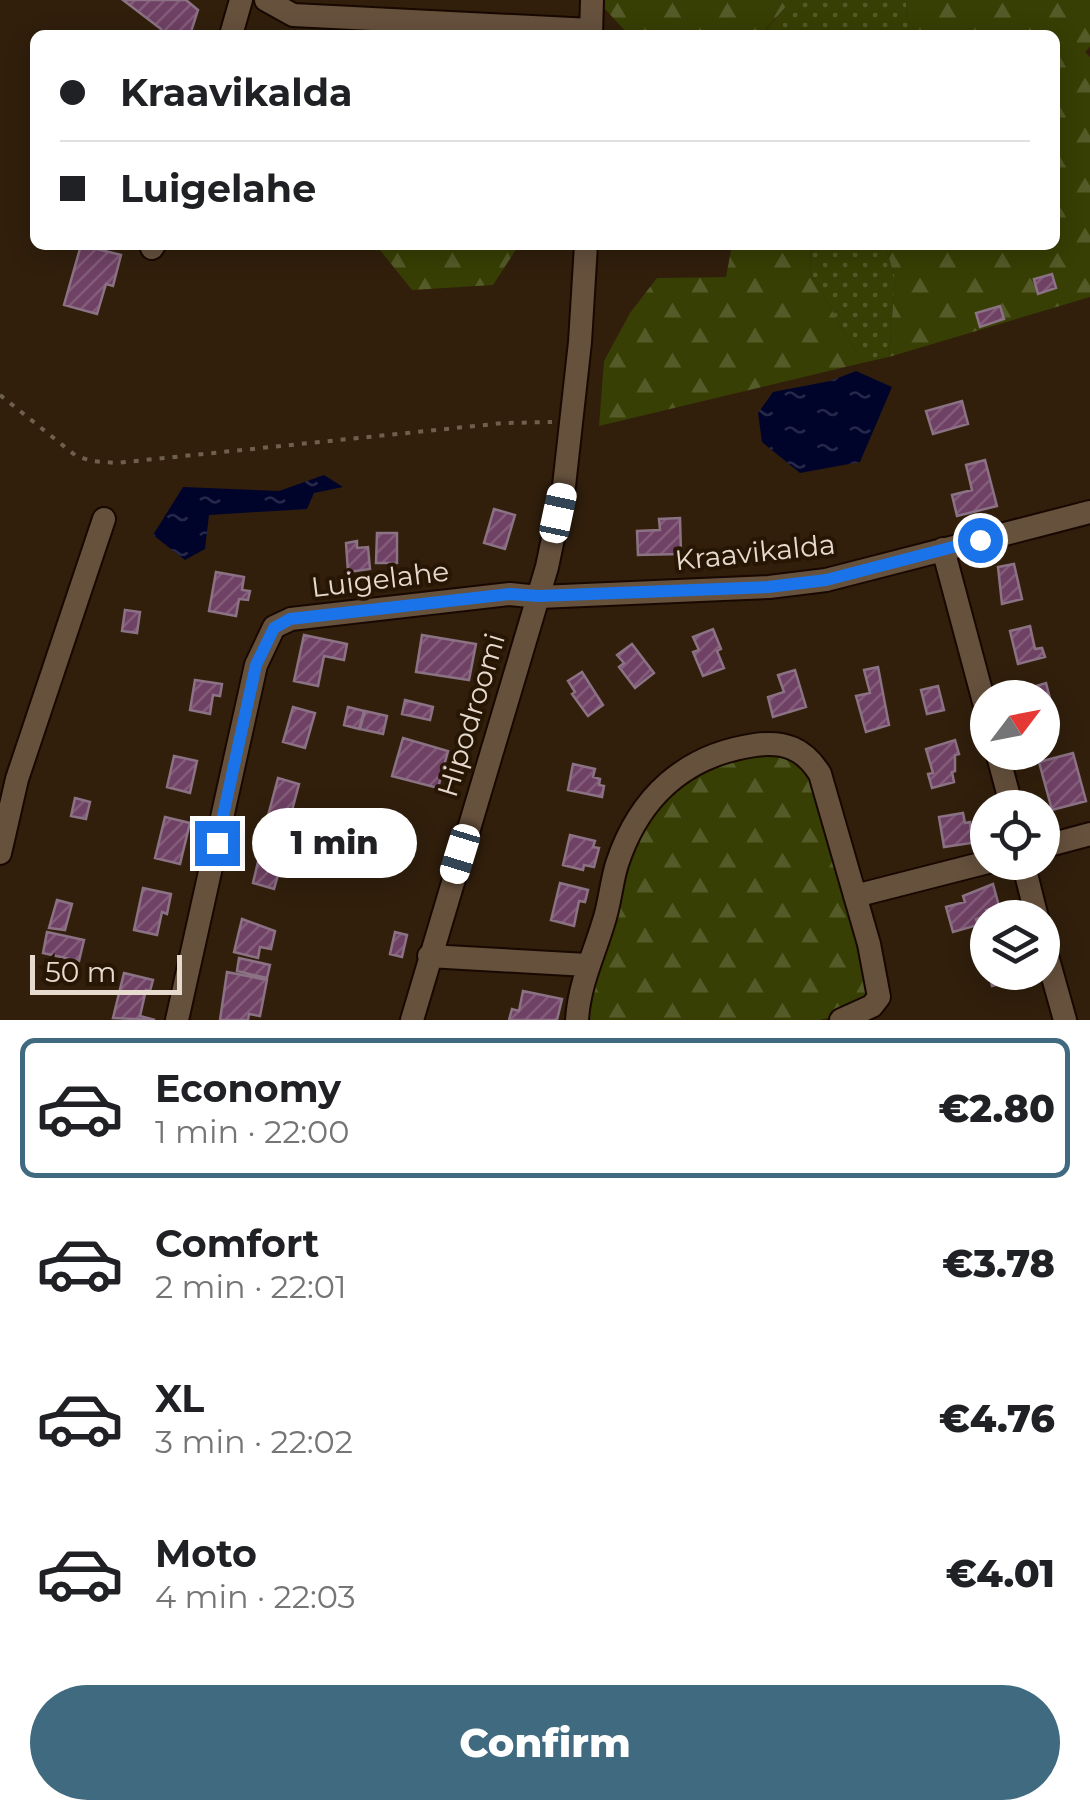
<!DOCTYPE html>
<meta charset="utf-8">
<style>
body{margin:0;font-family:Montserrat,sans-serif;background:#f6f6f6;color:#202124;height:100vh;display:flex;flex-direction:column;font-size:38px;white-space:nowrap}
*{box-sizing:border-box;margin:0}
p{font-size:32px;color:#757577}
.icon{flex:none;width:55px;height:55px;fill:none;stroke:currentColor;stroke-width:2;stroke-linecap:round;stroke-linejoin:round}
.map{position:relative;height:1020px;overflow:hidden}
.drawer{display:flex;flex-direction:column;background:#fff;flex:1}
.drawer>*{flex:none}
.guide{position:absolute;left:30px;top:30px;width:1030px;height:220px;border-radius:15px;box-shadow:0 5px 25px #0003;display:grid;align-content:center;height:220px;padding:0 30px;background:#fff}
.needle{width:65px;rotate:58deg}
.controls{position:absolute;left:970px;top:680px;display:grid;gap:20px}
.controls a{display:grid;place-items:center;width:90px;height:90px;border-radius:50%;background:#fff;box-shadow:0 5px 25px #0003;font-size:50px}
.scale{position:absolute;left:30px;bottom:25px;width:152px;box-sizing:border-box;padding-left:10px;border:5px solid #e7dacf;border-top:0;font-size:28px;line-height:35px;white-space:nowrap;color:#e7dacf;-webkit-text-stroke:8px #271604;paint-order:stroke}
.end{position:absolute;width:45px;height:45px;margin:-22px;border:12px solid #1a73e8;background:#fff;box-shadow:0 0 0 5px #fff}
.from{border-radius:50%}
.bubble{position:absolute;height:70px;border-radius:35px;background:#fff;box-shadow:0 5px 25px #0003;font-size:32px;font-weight:800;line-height:70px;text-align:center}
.car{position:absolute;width:30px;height:60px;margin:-30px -15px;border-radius:12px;box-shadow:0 0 8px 2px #0007;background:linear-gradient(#fff 24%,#345 0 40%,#fff 0 76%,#345 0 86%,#fff 0)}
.guide b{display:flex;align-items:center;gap:35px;height:95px;font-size:38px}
.guide b+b{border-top:2px solid #e0e0e0}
.guide i{width:25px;height:25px;background:#202124}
ul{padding:18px 0 0;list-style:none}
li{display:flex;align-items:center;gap:30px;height:140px;margin:0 20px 15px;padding:0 10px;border:5px solid transparent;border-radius:15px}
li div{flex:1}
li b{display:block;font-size:38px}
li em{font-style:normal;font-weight:800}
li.selected{border-color:#406a7f}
li>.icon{width:90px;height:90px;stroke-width:1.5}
.action{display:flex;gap:20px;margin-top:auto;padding:20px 30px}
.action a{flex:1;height:115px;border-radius:60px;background:#406a7f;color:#fff;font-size:40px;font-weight:800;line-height:115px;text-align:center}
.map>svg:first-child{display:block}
</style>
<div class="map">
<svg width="1090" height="1020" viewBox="0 0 1090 1020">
<defs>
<pattern id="grass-dots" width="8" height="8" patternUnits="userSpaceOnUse" patternTransform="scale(2.5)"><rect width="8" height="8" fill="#373f04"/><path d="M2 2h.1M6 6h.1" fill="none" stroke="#545a28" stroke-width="1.8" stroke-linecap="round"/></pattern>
<pattern id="forest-firs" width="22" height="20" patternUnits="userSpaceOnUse" patternTransform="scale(2.5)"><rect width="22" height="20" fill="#373f04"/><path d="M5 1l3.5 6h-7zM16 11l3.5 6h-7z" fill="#545a28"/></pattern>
<pattern id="water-ripples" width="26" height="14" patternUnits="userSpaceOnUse" patternTransform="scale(2.5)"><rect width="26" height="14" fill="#00042a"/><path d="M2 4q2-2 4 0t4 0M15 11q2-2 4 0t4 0" fill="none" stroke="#252848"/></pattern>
<pattern id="building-hatch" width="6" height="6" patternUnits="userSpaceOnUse" patternTransform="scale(2.5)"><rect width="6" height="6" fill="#6f4164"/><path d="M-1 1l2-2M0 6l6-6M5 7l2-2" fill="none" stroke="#845c79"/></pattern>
</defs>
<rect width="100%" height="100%" fill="#311f0c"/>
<path fill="url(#grass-dots)" d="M792,0h114l1,19 12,16h-154v-4z
M810,245h75l10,33 -6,79 -27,6 -51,-90z"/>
<path fill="url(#forest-firs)" d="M605,0h187l-27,30v5h-133l-5,-2 -22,-24z
M906,0h184v47l-5,5 5,5v240l-201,60 6,-79 -10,-33h170v-210h-136l-12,-16z
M376,245h143l-26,40 -81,5z
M732,245h78l1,28 51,90 -263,63 5,-65 26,-48 27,-35 69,-1z
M773,746l40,23 61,219 -16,22 -38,10h-234l3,-37 55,-170 72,-55z"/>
<path fill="url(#water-ripples)" d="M856,371l36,16 -32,75 -60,11 -38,-31 -4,-29 15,-21 57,-11z
M324,475l19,12 -29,6 -7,16 -98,6 -4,34 -20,11 -32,-25 30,-48 96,4z"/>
<path fill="url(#building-hatch)" stroke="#8b7284" stroke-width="2.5" d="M123,0h63l12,10 -8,25h-31l2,-6z
M81,245l40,10 -8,31 -7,-2 -9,30 -33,-9z
M1052,274l4,14 -18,6 -4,-15z
M1000,306l4,13 -24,8 -4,-14z
M962,401l6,23 -35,10 -7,-23z
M985,460l12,46 -40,10 -5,-21 20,-5 -6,-25z
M494,509l21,6 -10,34 -21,-6z
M680,518l1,36 -43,1 -1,-24 23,-1 -1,-11z
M377,533h20v30h-21z
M357,541v7l11,-1 2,22 -22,3 -2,-29z
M1014,564l8,35 -20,5 -4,-37z
M216,572l28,5 -2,13 8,1 -2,9 -9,-1 -3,17 -27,-5z
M125,610l15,2 -3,21 -15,-2z
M1030,626l5,23 7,-1 3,9 -27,7 -8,-33z
M713,629l8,20 -4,2 7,17 -21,8 -10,-24 6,-2 -6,-13z
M304,635l43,9 -3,16 -20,-4 -6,30 -24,-5z
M422,635l54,9 -7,36 -53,-8z
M632,644l22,29 -19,15 -16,-21 5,-4 -7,-8z
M878,667l11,58 -23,7 -10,-36 14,-3 -6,-23z
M795,670l11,37 -33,10 -5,-20 16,-5 -6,-17z
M582,672l21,33 -15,11 -16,-22 3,-2 -7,-11z
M195,680l27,4 -2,12 -7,-1 -3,19 -20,-4z
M1046,683l8,31 -12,2v-18h-10l-3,-10z
M938,686l6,24 -17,4 -6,-24z
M405,700l28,7 -3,13 -28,-6z
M293,707l22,6 -10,35 -22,-6z
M348,707l16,4 -5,18 -15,-4z
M365,711l22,5 -4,18 -23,-5z
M403,738l45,13 -10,37 -46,-12z
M955,740l4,14 -4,1v16l-3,1 2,10 -22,6 -4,-14 5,-1 -7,-24z
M1073,753l13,48 -34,9 -13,-48z
M174,756l23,5 -7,32 -23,-6z
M573,764l22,5 -2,8 7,2 -1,6 5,1 -2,11 -34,-7z
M278,778l21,6 -10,38 -21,-6z
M75,798l15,4 -4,17 -15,-3z
M963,813l2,10 5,-1 1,10 6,-1 1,11 -34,5 -5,-30z
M165,817l25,6 -10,41 -25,-6z
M570,835l25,6 -2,6 6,1 -5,19 -10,-2 -1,5 -20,-5z
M262,845l23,6 -11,38 -21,-6z
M560,883l28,7 -3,12 -6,-1 -5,25 -23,-6z
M993,884l6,22 -13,4 1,6 -11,3 2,6 -25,7 -7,-25 19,-5 -2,-6z
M143,888l28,6 -4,20 -5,-2 -5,23 -23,-5z
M57,900l15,4 -7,26 -16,-2z
M242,919l33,12 -4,18 -11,-2 -2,11 -24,-6z
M47,932l37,8 -5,21 -36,-8z
M395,932l12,3 -5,22 -12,-3z
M239,958l31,7 -3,13 -30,-7z
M227,972l40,8 -7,36 -11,-2 -1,6h-28z
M989,972h26l2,8 -25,6z
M124,973l29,7 -3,11 -4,-1 -6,26 15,4 -42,-2z
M523,991l39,8 -5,21h-48l3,-11 7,2z"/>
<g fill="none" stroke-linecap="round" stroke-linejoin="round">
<defs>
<path id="minor" d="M266,0l27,15 298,15
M231,35l10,-35
M591,35l1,-35
M152,248l2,-3
M943,549l45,168
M997,752l15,56
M1042,847l48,-13
M0,853l17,-74 87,-260
M1023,862l14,56
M855,896l133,-34
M1042,938l23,82
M429,956l158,9
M177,1020l79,-355 18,-38 17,-8 219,-25 29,3 230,-10 57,-7 264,-68
M412,1020l135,-453 17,-81 16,-144 6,-97
M577,1020c2,-35 16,-63 26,-96 7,-20 8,-41 14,-60 22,-67 68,-109 138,-119 29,-4 49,3 65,29l49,170 10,53 -7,9 -31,14"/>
</defs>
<use href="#minor" stroke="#180800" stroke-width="26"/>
<path stroke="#6f5f4e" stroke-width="4" stroke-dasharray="5 8" stroke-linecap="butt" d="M0,395l75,60 16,6 25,2 388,-40 48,-1"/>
<use href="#minor" stroke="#66513d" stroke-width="22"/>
</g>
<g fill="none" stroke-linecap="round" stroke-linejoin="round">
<path stroke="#1a73e8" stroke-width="12" d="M217,843l39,-178 18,-37 16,-9 220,-25 29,2 229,-9 58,-7 154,-40"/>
</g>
<g text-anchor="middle" stroke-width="8" stroke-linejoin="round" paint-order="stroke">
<g font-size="28" fill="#e7dacf" stroke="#271604">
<text transform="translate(755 552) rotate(-6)" y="10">Kraavikalda</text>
<text transform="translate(380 579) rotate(-7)" y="10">Luigelahe</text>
<text transform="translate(471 715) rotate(-73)" y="10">Hipodroomi</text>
</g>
</g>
</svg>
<div class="controls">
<a><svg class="needle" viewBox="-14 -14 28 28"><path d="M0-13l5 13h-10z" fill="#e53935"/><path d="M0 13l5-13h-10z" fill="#757577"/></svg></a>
<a><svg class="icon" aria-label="locate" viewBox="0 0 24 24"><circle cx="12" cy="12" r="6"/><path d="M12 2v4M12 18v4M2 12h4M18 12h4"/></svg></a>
<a><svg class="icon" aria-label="layers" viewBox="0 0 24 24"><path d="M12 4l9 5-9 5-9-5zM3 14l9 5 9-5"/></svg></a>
</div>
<div class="scale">50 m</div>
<i class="end from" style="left:980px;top:540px"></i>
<i class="end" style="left:217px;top:843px"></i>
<div class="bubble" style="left:252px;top:808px;width:165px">1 min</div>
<i class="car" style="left:558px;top:513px;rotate:12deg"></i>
<i class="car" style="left:460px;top:854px;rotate:197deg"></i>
<div class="guide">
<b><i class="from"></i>Kraavikalda</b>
<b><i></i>Luigelahe</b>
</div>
</div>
<section class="drawer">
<ul>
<li class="selected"><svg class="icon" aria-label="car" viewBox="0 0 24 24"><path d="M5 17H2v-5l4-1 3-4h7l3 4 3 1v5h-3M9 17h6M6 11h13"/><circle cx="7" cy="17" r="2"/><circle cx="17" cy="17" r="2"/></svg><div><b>Economy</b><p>1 min · 22:00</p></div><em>€2.80</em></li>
<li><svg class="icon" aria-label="car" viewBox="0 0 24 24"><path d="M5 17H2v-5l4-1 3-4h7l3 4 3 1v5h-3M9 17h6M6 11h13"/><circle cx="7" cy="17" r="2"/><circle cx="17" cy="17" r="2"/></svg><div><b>Comfort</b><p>2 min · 22:01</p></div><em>€3.78</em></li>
<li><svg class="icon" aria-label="car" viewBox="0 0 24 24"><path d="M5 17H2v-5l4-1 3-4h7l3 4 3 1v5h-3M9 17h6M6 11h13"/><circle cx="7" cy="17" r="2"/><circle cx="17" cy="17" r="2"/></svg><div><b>XL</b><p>3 min · 22:02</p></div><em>€4.76</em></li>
<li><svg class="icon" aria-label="car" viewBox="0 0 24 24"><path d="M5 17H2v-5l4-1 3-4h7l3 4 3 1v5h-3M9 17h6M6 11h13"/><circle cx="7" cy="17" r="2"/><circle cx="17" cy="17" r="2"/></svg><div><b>Moto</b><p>4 min · 22:03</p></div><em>€4.01</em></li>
</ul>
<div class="action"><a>Confirm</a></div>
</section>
